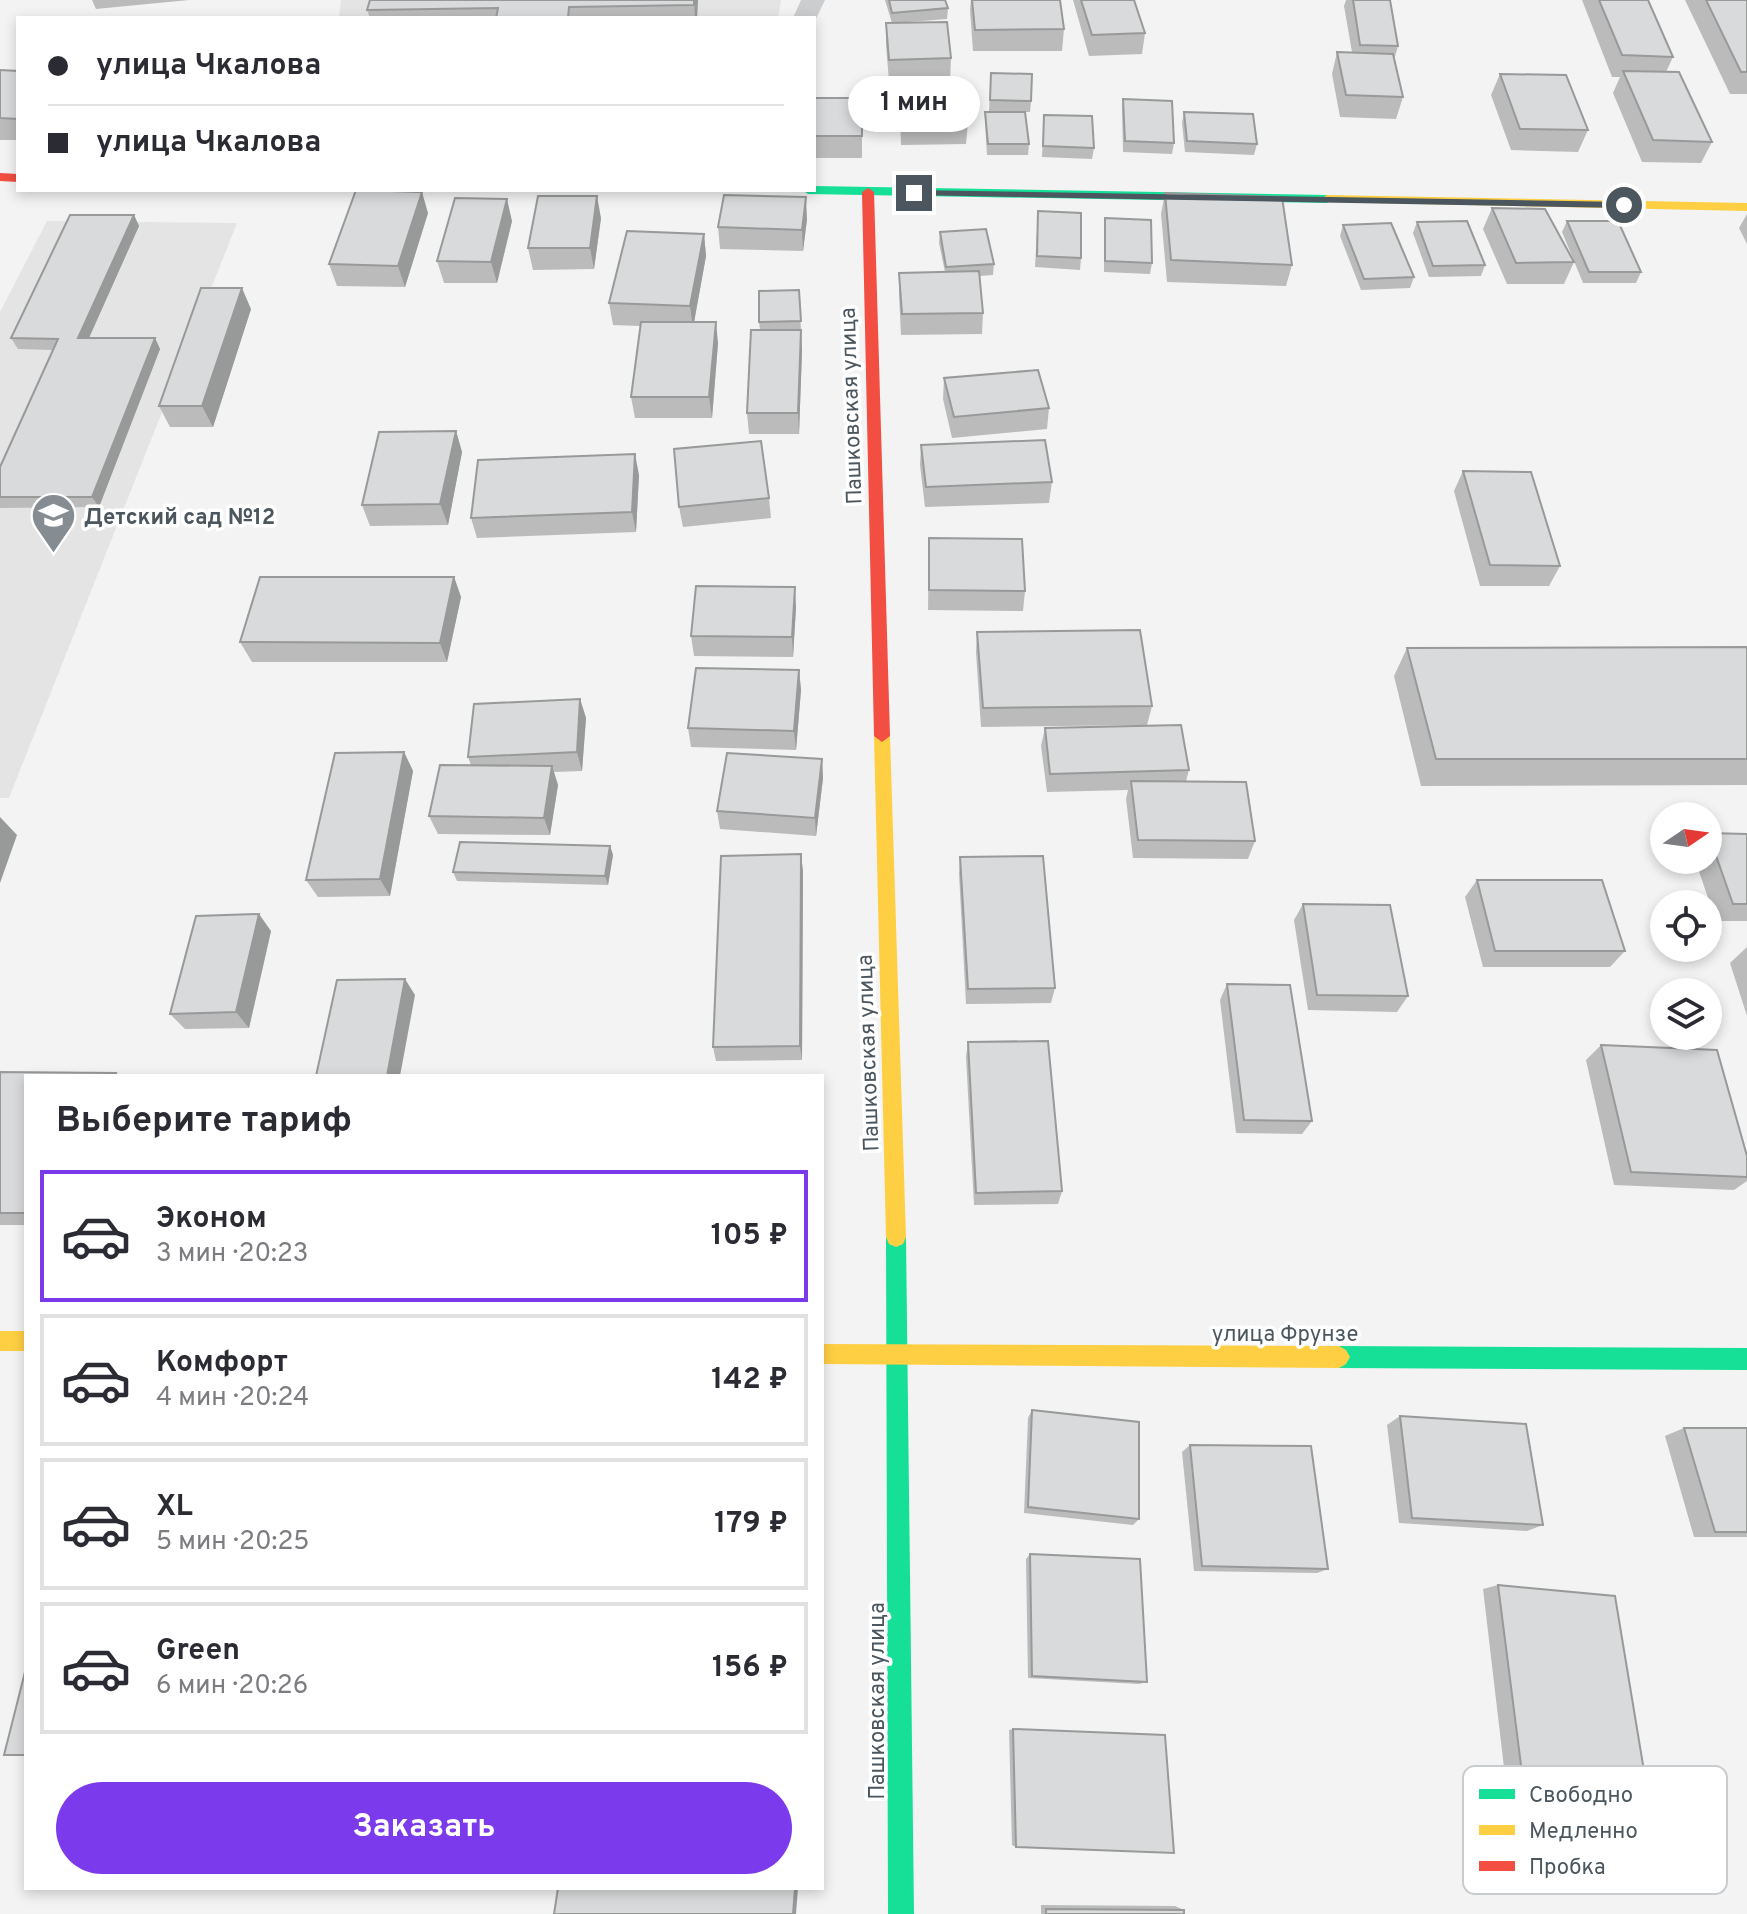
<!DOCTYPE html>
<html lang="ru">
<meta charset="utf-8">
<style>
body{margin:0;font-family:Overpass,sans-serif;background:#f2f2f3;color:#2b2b33;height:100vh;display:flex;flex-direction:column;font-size:30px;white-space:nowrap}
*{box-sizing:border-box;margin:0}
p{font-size:26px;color:#7c7c81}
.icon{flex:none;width:44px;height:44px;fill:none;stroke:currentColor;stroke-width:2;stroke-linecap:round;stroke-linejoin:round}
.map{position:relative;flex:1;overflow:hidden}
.side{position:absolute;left:24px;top:1074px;width:800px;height:816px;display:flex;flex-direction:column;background:#fff;border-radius:0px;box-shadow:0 4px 12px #0003}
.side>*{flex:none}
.banner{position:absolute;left:16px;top:16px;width:800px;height:176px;border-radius:0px;box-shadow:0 4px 12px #0003;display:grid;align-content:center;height:176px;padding:0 32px;background:#fff}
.needle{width:52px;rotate:77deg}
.controls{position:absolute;left:1650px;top:802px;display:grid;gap:16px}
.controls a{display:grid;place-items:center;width:72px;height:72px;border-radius:50%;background:#fff;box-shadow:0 4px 12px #0003;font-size:40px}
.end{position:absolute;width:36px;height:36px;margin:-18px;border:10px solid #4b565e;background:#fff;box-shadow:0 0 0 4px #fff}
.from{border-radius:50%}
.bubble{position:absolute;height:56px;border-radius:28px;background:#fff;box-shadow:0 4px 12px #0003;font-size:26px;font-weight:700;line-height:56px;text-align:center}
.banner b{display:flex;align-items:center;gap:28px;height:76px;font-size:30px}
.banner b+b{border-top:2px solid #e1e1e2}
.banner i{width:20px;height:20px;background:#2b2b33}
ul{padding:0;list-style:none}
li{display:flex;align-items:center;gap:24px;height:132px;margin:0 16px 12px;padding:0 16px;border:4px solid #e1e1e2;border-radius:0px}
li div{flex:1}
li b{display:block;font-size:30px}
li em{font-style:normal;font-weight:700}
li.active{border-color:#7c3aed}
li>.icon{width:72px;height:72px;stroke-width:1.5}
h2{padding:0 32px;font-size:36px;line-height:96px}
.action{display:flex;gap:16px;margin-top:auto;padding:16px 32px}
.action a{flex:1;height:92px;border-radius:48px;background:#7c3aed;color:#fff;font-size:32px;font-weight:700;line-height:92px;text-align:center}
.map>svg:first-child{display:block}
</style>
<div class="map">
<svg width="1747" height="1914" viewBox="0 0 1747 1914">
<rect width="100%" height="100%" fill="#f3f3f3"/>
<path fill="#e5e4e4" d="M341,0h440l-3,18h-439z
M47,221l190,2 -228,575h-9v-486z"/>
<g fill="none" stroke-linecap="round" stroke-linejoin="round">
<path fill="#cbcdce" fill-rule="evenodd" d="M801,0h24l-11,23v-5h-21z"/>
<path fill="#16e098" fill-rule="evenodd" d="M814,186l513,9 6,4 -6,4 -519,-9 -6,-4h12z
M896,1227l7,3 3,7 8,677h-26l-2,-677 3,-7z
M1339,1346l408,2v22l-408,-2 -7,-4 -4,-7 4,-7z"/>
<path fill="#ffcf43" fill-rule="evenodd" d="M1327,195l420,8v8l-424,-9 -2,-3z
M882,730l8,6 16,501 -3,7 -7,3 -7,-3 -3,-7 -12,-501z
M0,1331h26v20h-26z
M822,1344l517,2 7,4 4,7 -4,7 -7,4 -517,-4z"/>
<path fill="#f24e42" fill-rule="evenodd" d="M0,173l18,1v8l-18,-1z
M868,188l6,4 16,544 -8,6 -8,-6 -12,-544z"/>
</g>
<path fill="#bbbbbc" d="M92,0h97l-93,9z
M698,0l-1,18h-327l-3,-8z
M885,0h60l3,8 -1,11 -51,4 55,35 -1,22 -61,1 -3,-36v-22h6z
M971,0h89l4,29 -2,22h-89l-3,-41z
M1073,0h61l11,33 -3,21 -53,2z
M1346,0h44l8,46 -4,14 9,37 -7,22 -56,-2 -8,-43 5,-22h15l-8,-46z
M1582,0h66l25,57 -7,15 46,70 -11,21 -59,-1 -29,-69 7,-16h-8z
M1685,0h62v94h-17z
M0,70l18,1v69h-18z
M991,73l40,28 -1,11h-5l4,32 -1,11h-41l-2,-32v-11h31l-27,-1z
M1500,74l88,56 -10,22 -67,-2 -20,-55z
M899,84l69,39 -2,21 -65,1z
M814,98h48v60h-48z
M1123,99l51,44 -2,11 -49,-2 -1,-42z
M1184,112l73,32 -3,11 -69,-3 -3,-29z
M1044,115l50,33 -2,11 -50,-2z
M1165,193l127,72 -6,21 -119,-4 -6,-68z
M1492,208l82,54 -10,22h-57l-24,-55z
M1038,211l43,47 -1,12 -45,-3z
M428,213l-23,74 -68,-1 -8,-22z
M1747,214v30l-8,-16z
M134,215l5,11 -50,112h66l5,11 -61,158 -99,1v-41l53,-117 -35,-1 -7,-11z
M601,218l-7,51 -61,1 -5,-22z
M1105,218l47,45 -2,11 -46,-2v-43z
M807,219l-4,32 -83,-2 -2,-22z
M512,221l-15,62h-53l-7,-22z
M1567,221l74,51 -5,11h-53l-21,-51z
M1417,222l68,43 -4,11 -52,1 -16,-44z
M1343,225l71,52 -4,11 -49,2 -21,-54z
M940,232l54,32 -1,11 -14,1 4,37 -1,21 -81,1 -2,-41v-21l46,-1 -6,-29z
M704,234l2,22 -12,66 24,21 -6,75h-77l-4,-21 9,-71 -27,-1 -4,-22z
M799,290l3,61 -3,83h-50l-2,-21 13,-83 -1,-8z
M251,309l-38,118h-43l-11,-21z
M944,378l105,30 -2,21 -95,9 -9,-39z
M456,431l6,21 -14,73 -78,1 -8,-21z
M921,445l131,37 -3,21 -124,4 -5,-42z
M1463,471l97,95 -11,20h-69l-26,-95z
M639,475l-3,57 -159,6 -6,-20z
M769,498l2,20 -88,9 -4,-20z
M929,538l96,53 -2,20 -95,-1z
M454,577l7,20 -14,65h-195l-12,-20z
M796,607l-3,50 -99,-1 -3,-20z
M977,632l175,74 -5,19 -166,2 -5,-75z
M1747,647v138l-326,1 -27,-110 13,-28z
M799,670l2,20 -5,60 -105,-3 -3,-19z
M580,699l6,19 -4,53 -28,1 4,13 -8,50 -112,-1 -9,-18 42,-51 -3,-8z
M1045,728l144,42 -3,11 69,60 -7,18 -115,-1 -7,-59 2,-9 -81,2 -6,-46z
M404,752l9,19 -23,125 -72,1 -12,-17z
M822,759l1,19 -7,58 -96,-7 -3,-18z
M1708,833l39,1v87h-31l-21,-61h13z
M610,846l3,9 -5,30 -151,-4 -4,-9z
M801,854l2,18 -1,188 -86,1 -3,-14z
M960,857l95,131 -4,15 -85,1 -7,-130z
M1477,880l148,71 -15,16h-127l-18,-70z
M1303,904l105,92 -11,16 -89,-2 -14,-90z
M271,931l-22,97 -64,1 -15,-15z
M1747,947v69l-17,-53z
M1227,984l85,137 -10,13 -66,-1 -16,-133z
M968,1042l94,149 -4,13 -84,1 -8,-148z
M1601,1045l146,111v25l-13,9 -120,-5 -28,-125z
M0,1072l116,1 3,3h-93v149h-26z
M1032,1410l107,109 -6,6 -109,-12 4,-95z
M1400,1416l143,109 -16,6 -128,-8 -12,-98z
M1684,1428h63v109h-53l-29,-101z
M1190,1445l138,124 -11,4 -123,-2 -12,-119z
M1030,1554l117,128 -8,2 -111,-6 -2,-119z
M1498,1585l155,240 -144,-15 -26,-221z
M1013,1729l3,118 -4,-2 -3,-115z
M1041,1905l134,1 9,4v4h-143z"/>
<path fill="#989999" d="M694,0h4l-1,18h-2z
M422,192l6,21 -23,74 -7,-21z
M597,196l4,22 -7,51 -4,-21z
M806,197l1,22 -4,32 -1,-21z
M507,199l5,22 -15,62 -6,-21z
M134,215l5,11 -55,123 -6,-11z
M704,234l2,22 -13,72 -3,-22z
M242,288l9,21 -38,118 -11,-21z
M716,322l2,21 -6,75 -3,-21z
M801,330l1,21 -3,83 -1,-21z
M155,338l5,11 -61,158 -7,-10z
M456,431l6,21 -14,73 -8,-21z
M635,454l4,21 -3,57 -4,-20z
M454,577l7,20 -14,65 -7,-19z
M795,587l1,20 -3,50 -1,-20z
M799,670l2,20 -5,60 -2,-19z
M580,699l6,19 -4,53 -5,-19z
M404,752l9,19 -23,125 -10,-17z
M822,759l1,19 -7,58 -1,-18z
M552,766l6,19 -8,50 -6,-17z
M0,817l17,18 -17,48z
M610,846l3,9 -5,30 -3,-9z
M801,854l2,18 -1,188 -2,-14z
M259,914l12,17 -22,97 -13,-16z
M405,979l10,16 -15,81h-13z
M795,1888h3l-2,26h-3z"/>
<path fill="#d9dadb" stroke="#989999" stroke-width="2" d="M370,0h324v5l-125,2 -1,11h-72l2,-10 -131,2z
M889,0h56l3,8 -56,5z
M972,0h88l4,29 -89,1z
M1081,0h53l11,33 -53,2z
M1353,0h37l8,46 -38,-1z
M1599,0h49l25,57 -51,-2z
M1706,0h41v72h-6z
M947,22l4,36 -62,2 -3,-37z
M1337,52l56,2 10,43 -57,-2z
M0,70l18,1v48l-18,-1z
M1623,71l56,1 33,70 -59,-2z
M991,73l41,1 -1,27 -41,-1z
M1500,74l66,1 22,55 -68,-1z
M963,83l5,40 -66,1 -3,-40z
M814,98h48v38h-48z
M1123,99l49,2 2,42 -49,-2z
M985,112h40l4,32h-41z
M1184,112l69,2 4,30 -70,-3z
M1044,115l48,1 2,32 -51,-2z
M356,190l66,2 -24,74 -69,-2z
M1165,193l117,4 10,68 -121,-5z
M724,195l82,2 -4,33 -84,-3z
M538,196h59l-7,52h-62z
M455,198l52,1 -16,63 -54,-1z
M1492,208l53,1 29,53 -58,1z
M1038,211l43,2v45l-44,-2z
M70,215h64l-56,123h77l-63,159h-92v-30l58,-128 -47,-1z
M1105,218l46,2 1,43 -47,-2z
M1467,221l18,44 -52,1 -16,-44z
M1567,221h51l23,51h-52z
M1391,223l23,54 -50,2 -21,-54z
M986,229l8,35 -48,3 -6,-35z
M627,231l77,3 -14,72 -81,-3z
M979,271l4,42 -81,1 -3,-41z
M201,288h41l-40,118h-43z
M799,290l2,31 -42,1v-31z
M641,322h75l-7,75h-78z
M751,330h50l-3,83h-51z
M1038,370l11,38 -95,9 -10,-39z
M456,431l-16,73 -78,1 17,-73z
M1045,440l7,42 -126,5 -5,-42z
M761,441l8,57 -90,9 -5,-58z
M635,454l-3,58 -161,6 7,-58z
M1463,471l68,1 29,94 -70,-1z
M929,538l93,1 3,52 -96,-1z
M260,577h194l-14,66 -200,-1z
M696,586l99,1 -3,50 -101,-1z
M1140,630l12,76 -169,2 -6,-76z
M1747,647v112h-311l-29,-111z
M696,668l103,2 -5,61 -106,-3z
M580,699l-3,53 -109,5 6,-53z
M1181,725l8,45 -139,4 -5,-46z
M404,752l-24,127 -74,1 29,-127z
M727,753l95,6 -7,59 -98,-7z
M440,765l112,1 -8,52 -115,-2z
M1131,781l115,1 9,59 -117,-1z
M1708,833l39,1v70h-14z
M460,842l150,4 -5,30 -152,-4z
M801,854l-1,192 -87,1 8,-191z
M1043,856l12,132 -87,1 -8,-132z
M1477,880h125l23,71h-130z
M1303,904l87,1 18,91 -91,-1z
M259,914l-23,98 -66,2 26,-98z
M405,979l-18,97h-71l21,-96z
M1227,984l63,1 22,136 -68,-1z
M1048,1041l14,150 -86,2 -8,-151z
M1601,1045l116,5 30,106v21l-116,-5z
M0,1072l116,1 -1,3h-89v137h-26z
M1032,1410l107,12v97l-111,-12z
M1400,1416l126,8 17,101 -131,-7z
M1684,1428h63v104h-32z
M1190,1445l121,1 17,123 -126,-3z
M1030,1554l110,5 7,123 -115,-6z
M1498,1585l117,11 38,229 -126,-13z
M26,1668v87h-22z
M1013,1729l152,6 9,118 -158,-6z
M558,1888h237l-2,26h-239z
M1046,1909l138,1v4h-138z"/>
<path fill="#4b565e" d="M914,190l710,12 4,3 -4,3 -713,-13z"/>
<defs>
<symbol id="school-pin" viewBox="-11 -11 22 30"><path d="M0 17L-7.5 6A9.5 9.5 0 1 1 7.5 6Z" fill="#868d92" stroke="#fff"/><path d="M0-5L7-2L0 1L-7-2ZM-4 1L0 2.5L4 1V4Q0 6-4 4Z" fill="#fff"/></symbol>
</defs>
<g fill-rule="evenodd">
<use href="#school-pin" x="28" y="490" width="51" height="69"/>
</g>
<g text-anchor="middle" stroke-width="7" stroke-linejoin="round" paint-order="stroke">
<g font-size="22" fill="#4b565e" stroke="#fff">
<text transform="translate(850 406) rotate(-92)" y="8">Пашковская улица</text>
<text transform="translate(867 1053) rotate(-92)" y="8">Пашковская улица</text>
<text x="1285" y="1341">улица Фрунзе</text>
<text transform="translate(876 1701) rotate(-90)" y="8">Пашковская улица</text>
</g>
<g font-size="22" font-weight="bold" fill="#4b565e" stroke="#fff" text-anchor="start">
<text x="84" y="524">Детский сад №12</text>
</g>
</g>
<rect x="1463" y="1766" width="264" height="128" rx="12" fill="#fff" stroke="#c9cccf" stroke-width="2"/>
<rect x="1479" y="1789" width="36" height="10" fill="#16e098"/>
<rect x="1479" y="1825" width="36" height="10" fill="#ffcf43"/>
<rect x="1479" y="1861" width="36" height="10" fill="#f24e42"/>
<g font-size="22" fill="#4b565e">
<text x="1529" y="1802">Свободно</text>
<text x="1529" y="1838">Медленно</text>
<text x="1529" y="1874">Пробка</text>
</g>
</svg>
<div class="controls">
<a><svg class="needle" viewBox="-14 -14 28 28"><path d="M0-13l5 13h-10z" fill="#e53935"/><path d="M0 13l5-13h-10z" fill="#7c7c81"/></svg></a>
<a><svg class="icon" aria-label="locate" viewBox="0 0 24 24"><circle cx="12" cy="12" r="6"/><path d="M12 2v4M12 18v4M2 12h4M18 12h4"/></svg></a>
<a><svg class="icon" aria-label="layers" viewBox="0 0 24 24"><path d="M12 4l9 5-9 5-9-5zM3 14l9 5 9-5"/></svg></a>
</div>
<i class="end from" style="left:1624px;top:205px"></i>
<i class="end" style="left:914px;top:193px"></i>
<div class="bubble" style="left:848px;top:76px;width:132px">1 мин</div>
<div class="banner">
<b><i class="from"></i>улица Чкалова</b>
<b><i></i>улица Чкалова</b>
</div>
<section class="side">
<h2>Выберите тариф</h2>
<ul>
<li class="active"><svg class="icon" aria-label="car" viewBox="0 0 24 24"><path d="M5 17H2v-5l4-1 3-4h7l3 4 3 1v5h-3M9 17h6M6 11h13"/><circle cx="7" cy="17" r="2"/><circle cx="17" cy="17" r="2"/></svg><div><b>Эконом</b><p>3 мин · 20:23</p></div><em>105 ₽</em></li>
<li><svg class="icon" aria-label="car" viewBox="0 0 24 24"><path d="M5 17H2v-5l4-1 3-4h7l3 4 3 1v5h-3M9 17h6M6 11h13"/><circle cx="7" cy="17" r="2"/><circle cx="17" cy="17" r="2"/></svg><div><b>Комфорт</b><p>4 мин · 20:24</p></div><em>142 ₽</em></li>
<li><svg class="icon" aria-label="car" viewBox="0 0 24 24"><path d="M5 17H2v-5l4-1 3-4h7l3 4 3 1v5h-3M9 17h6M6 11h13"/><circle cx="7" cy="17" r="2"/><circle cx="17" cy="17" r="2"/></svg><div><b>XL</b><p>5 мин · 20:25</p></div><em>179 ₽</em></li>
<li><svg class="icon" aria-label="car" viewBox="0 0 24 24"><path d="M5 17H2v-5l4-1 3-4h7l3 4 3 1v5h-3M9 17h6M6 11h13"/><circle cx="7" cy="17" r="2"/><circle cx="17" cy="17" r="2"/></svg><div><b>Green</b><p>6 мин · 20:26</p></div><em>156 ₽</em></li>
</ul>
<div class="action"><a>Заказать</a></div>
</section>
</div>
